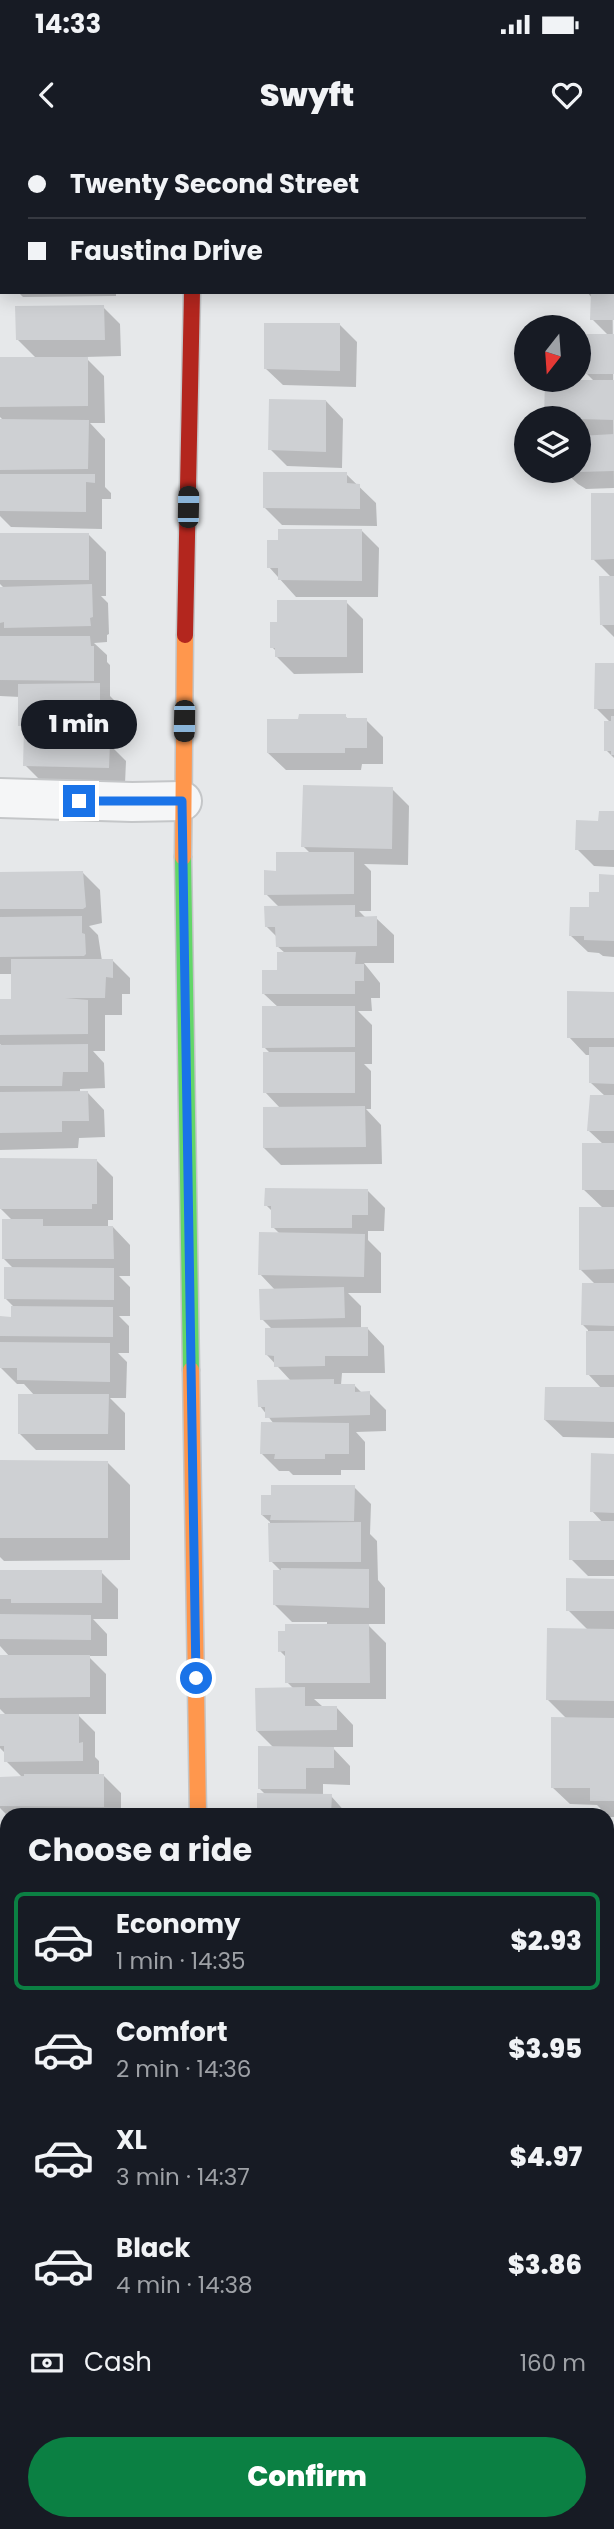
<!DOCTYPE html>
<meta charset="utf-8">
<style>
body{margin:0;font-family:Poppins,sans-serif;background:#242831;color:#f1f3f6;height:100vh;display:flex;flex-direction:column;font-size:26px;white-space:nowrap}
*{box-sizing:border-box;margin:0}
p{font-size:23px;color:#9ea1a6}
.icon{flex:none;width:38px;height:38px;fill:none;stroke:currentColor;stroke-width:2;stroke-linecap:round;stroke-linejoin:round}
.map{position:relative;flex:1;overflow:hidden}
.details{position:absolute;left:0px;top:1668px;width:614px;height:723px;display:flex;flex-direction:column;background:#171b24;border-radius:21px 21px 0 0;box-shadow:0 4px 18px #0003}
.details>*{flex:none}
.hud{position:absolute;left:0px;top:0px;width:614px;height:154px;box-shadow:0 4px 18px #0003;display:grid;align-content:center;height:154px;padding:0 28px;background:#171b24}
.needle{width:46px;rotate:197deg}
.controls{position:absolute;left:514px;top:175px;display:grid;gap:14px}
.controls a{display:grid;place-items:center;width:77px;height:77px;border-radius:50%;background:#171b24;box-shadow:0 4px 18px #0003;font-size:35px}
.end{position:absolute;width:32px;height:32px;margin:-16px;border:9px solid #1a73e8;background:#fff;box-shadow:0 0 0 4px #fff}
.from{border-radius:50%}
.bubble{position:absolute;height:49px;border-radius:24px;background:#171b24;box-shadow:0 4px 18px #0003;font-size:23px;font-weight:800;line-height:49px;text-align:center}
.car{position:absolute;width:21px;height:42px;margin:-21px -10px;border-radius:9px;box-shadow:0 0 5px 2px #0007;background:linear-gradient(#222 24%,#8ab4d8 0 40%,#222 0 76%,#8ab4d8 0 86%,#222 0)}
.hud b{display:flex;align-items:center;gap:24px;height:66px;font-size:26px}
.hud b+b{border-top:2px solid #363941}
.hud i{width:18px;height:18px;background:#f1f3f6}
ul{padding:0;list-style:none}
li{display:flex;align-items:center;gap:21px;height:98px;margin:0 14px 10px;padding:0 14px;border:4px solid transparent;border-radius:10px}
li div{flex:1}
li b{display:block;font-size:26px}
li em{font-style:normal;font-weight:800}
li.current{border-color:#0b8043}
li>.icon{width:63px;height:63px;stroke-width:1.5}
h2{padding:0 28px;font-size:32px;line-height:84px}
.pay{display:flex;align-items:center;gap:18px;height:77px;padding:0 28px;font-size:26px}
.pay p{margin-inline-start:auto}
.primary-button{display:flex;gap:14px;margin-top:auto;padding:14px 28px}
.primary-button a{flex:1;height:80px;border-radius:42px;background:#0b8043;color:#fff;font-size:28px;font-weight:800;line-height:80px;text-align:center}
.status{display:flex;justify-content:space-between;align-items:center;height:49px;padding:0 35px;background:#171b24;direction:ltr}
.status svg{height:19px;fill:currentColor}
header{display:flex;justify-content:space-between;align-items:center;height:91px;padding:0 28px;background:#171b24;font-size:32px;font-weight:800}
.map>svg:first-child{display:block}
</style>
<div class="status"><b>14:33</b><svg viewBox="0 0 49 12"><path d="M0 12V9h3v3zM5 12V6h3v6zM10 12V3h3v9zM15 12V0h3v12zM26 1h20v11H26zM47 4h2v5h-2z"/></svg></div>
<header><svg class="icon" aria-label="back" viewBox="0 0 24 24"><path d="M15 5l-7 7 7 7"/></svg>Swyft<svg class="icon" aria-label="heart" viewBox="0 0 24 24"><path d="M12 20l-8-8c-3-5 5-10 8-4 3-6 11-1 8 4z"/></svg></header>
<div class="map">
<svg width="614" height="2389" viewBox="0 0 614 2389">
<defs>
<pattern id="industrial-furrows" width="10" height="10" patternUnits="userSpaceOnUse" patternTransform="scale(1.75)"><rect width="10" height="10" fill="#d4d7dd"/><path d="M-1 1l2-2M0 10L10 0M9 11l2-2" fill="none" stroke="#b6b9bf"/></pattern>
</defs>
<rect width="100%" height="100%" fill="#e6e8ea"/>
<path fill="url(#industrial-furrows)" d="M614,2168v221h-614v-27l7,-2v24h600v-214z"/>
<path fill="#0003" d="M612,95l2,253 -28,1 -8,-5 -14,-13h15v-53h-33l1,-38 47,1 -8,-8v-14l-7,-6 30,-17 -17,-17v-21l-5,-6h25z
M18,152h98v4l-93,1z
M103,167l17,17 1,32 -36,1 19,19 1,47h-15l15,16v48l6,6v6h-9v30l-91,-2 -11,-11v-95h4l-4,-4v-58h37l-19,-19z
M340,185l17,17 -1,45 -73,-2 -18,-17z
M326,261l17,18 -1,49 -55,-2 -17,-17z
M346,334l30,29 1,23 -95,-1 -17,-17z
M614,355v142l-13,-13 11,-46 -19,-19z
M362,391l17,17 -1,49h-82l-27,-30 11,-25z
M0,395h89l17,17v44h-5l7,7 1,31 -2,1v7l-13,1 13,12v7l3,3v31l6,6v40h-9l19,19 -1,23 -83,-2 -17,-17v-35l-5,-5v-28l-20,-1v-107l4,-1 -4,-4z
M346,462l17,17v54l-69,1 -17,-17v-5l-5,-5z
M614,524v94l-8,-8 5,-27 -15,-15z
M345,576l4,4h17l17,17v27h-21l-1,6h-75l-18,-17 32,-32z
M392,649l17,17 -1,59 -44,-1 7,7v40h-12l7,7h10l18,17v28h-30l16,20v15h-9l1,13h-14l14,14v39h-8l7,7v38h-5l15,16 1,39 -101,1 -17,-17 17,-39 -16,-17 5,-39 -6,-6 15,-39 -15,-14 14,-23 7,-18 -8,-7v-9l-11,-11 13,-19 -13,-13 12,-22 32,-19 -7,-7z
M614,673v54l-20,-1 -17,-17 23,-27z
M0,733h83l17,17 2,33 -13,3 9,9 4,26h11l17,17v16h-8v21h-17v36h-12l11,12 1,25 -25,1v4l7,-1 17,18 1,27 -26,1 -1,10 -78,2v-104h2l-2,-2v-43h13v-27h-13z
M614,737v80l-11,-1 -4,-3 -11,-1 -18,-17z
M614,853v445l-51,-1 -18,-17 57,-31 -14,-15v-44l-5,-5 13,-40 -16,-16 23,-61 -20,-19 20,-45 -14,-13 16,-35 -14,-13v-28h-5l-17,-18z
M0,1020h96l17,17v43h-5v8l5,-1 17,18v31h-11l11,11v29h-11l10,10v27h-11l9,9 -1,36h-16l15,15v37h-89l-17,-17 16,-37 -11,-12h-7l-17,-17v-49h13l2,-10 -10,-10 9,-29 -11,-11 10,-37 -13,-13z
M368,1051l17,17 -1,23h-16v9l13,13v40h-33l13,13v23l6,-1 17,18 1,27h-43l-1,12h13l8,8h7l17,17v21l-30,1 9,10v28h-24v5h-48l-4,-4h-10l-17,-17 12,-30 -14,-18 31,-25 -24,-26 5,-26 -10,-10 14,-28 -16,-17 20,-40 -7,-7v-15l-7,-7z
M614,1315v121h-26l-17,-17 32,-36 -11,-12z
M0,1322h107l23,23v75l-126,1 -4,-4z
M354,1347l17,17 -1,30 7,7 1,39 7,8v36h-18l19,19v56h-72l8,7 14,1 17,18v22h-21l18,19v19l-27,-1v12h8l17,19h-89l7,-20 -7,-7 15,-40 -17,-17 37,-42 -7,-7v-24l-7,-7 47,-25v-4h-35l-18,-18 7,-33 -10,-10 -1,-39 -8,-7z
M0,1432h101l17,17v30h-25l14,15v22h-19l18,18v40h-29l18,18v25l4,4v15h5l17,17v22h-114l-7,-7v-30h23l-17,-17v-7l-6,-6v-33h6l-6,-6v-52h10l-10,-11z
M614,1441v236h-5l-12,-12 -27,-1 -18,-17 15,-68 -19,-19 40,-70 -20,-20z
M0,1722l7,1v58l-7,-3z
M607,1806l7,7v88h-7z
M0,1942l7,7v176l-7,2z"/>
<path fill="#ced0d3" d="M591,152h23v28h-24z
M104,165l1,35h-89l-1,-34z
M264,183h76v48l-76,-2z
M586,194h28v40h-30l1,-21h-6v-12h7z
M0,217h88v49l-88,1z
M545,240h69v40l-70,-2z
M269,259l57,1v52l-58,-2z
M0,279l89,1 -1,49 -88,1z
M614,294v37l-35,1v-36z
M263,332h84v11l13,1v25l-97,-1z
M0,334h95v9l-9,-1v30l-86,-1z
M591,353h23v66l-23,1z
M278,389h84v52l-84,-1v-12h-11v-28h11z
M0,393h89v47h-89z
M599,436h15v49h-14z
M92,444l1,33 -3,1 1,8 -87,2v-6l-4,1v-36z
M277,460h70v57h-72v-9h-5v-26h7z
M0,496h90l1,10h3v35l-94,-1z
M595,523h19v46h-20z
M100,543v42l-82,1v-42z
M299,574h47v4h21v30h-22v5h-78v-34h31z
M611,576h3v39h-3v-4h-7v-30h7z
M24,587l73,3v11l13,1 -1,26 -86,-2z
M303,645l90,2 -1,62 -91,-2z
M599,671h15v39h-39l1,-30 22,1z
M276,712h78v42l-90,1v-25l12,1z
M83,731l3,36 -3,2h-83v-37z
M599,734l15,1v66l-30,-1v-4h-15l1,-29h19v-15h10z
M355,765v12l22,-1v30l-101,1 -1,-20h-10l-1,-21z
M82,776v17l3,1 1,20 -2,2 -84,1v-40z
M277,812h79l-1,12h9v17h-9v13h-93v-24h15z
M11,819h102v19l-7,-1 -1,21h-40l23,2v34l-88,1v-36h11z
M567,851l47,1v46h-47z
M262,866h93v41l-93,1z
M88,904v28h-25l-1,14h-62v-41z
M589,907h25v37l-25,-1z
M263,912h92v41h-92z
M88,951l1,30h-27v11l-62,1v-41z
M590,955h24v36h-27z
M365,966l1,41 -103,1v-41z
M582,1003h32v47h-32z
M0,1018l97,1v45h-5v5h-92z
M265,1048l103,1v26h-16v13h-81v-22h-7z
M579,1067h35v62l-35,1z
M2,1079h41v7h70l1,33h-112z
M259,1092l106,2 -1,43 -106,-2z
M4,1127l110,1v32l-110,-1z
M582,1143h32v43l-33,-1z
M344,1147l1,31 -85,2 -1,-31z
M11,1166l102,1v30l-113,-1v-20l11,1z
M368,1187v29h-43v10l-51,1v-11l-9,-1v-27z
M586,1191h28v44h-28z
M0,1202l110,1v39l-93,-2v-12h-17z
M334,1239v5h21v8l15,-1v24l-105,3v-11h-7l-1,-27z
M545,1247h69v35l-70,-2z
M18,1254h91l-1,40h-90z
M261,1282l88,1v31h-24v5h-51l1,-5h-15z
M591,1313l23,1v59l-24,-1z
M0,1320l108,1v77h-108z
M271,1345h84l-1,36 -84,-1 1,-5h-10v-20h10z
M569,1381h45v39h-45z
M361,1382v40h-92l-1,-39z
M281,1428l88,1v39l-96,-3v-35h8z
M0,1430h102v33h-91v-4h-11z
M566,1438l48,1v32h-48z
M0,1474l91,1v25l-91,-1z
M285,1484h84l1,59h-85v-32l-7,1v-21h7z
M547,1488l67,1v72l-68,-1z
M0,1515h90v42l-90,1z
M305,1547v19h32v24l-81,1 -1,-43z
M0,1574h79v29l4,-1v19l-79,1v-16h-4z
M551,1577l63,1v83h-24v-13h-39z
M258,1606l76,1v21h-28v21h-48z
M24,1634h80v33l-104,-1v-29l24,-1z
M257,1653l75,1 -1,21h-74z
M0,1721h7v44h-7z
M1,1952l6,22v122l-7,2z"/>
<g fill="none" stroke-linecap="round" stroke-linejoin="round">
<defs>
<path id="lane" d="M0,1902l7,-2"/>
<path id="street" d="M188,0v2
M0,658l132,4 50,-1
M607,1732l7,-1"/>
<path id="fast" d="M534,2l80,-2
M0,11h2
M183,717l8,513"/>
<path id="slow" d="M183,717l2,-222
M191,1230l7,445"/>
<path id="jam" d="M185,495l7,-343"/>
</defs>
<use href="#lane" stroke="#c4c6c8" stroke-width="28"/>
<use href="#street" stroke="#c4c6c8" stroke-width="42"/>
<use href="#fast" stroke="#c4c6c8" stroke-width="19"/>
<use href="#slow" stroke="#c4c6c8" stroke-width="19"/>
<use href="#jam" stroke="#c4c6c8" stroke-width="19"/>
<use href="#lane" stroke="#f5f6f7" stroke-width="24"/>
<use href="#street" stroke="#f5f6f7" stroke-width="38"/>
<use href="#fast" stroke="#63d668" stroke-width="16"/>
<use href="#slow" stroke="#ff974d" stroke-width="16"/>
<use href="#jam" stroke="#b3261e" stroke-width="16"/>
<path stroke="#cecfd2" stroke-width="5" stroke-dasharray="3.5 7" stroke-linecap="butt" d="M607,2010l7,-2
M607,2036l7,-2
M607,2064l7,-2
M607,2091l7,-2
M607,2126l7,-2
M0,2199l7,-2
M0,2226l7,-2
M0,2254l7,-2
M0,2281l7,-2
M0,2334l7,-2"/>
</g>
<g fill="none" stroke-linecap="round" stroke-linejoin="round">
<path stroke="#1a73e8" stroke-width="9" d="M79,661h103l14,877"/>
</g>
</svg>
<div class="controls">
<a><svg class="needle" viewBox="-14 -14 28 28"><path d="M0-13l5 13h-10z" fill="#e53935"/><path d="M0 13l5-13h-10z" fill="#9ea1a6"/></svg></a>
<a><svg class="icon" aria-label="layers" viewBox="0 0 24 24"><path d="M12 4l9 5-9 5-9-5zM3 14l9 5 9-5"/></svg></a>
</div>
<i class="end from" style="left:196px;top:1538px"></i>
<i class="end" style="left:79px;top:661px"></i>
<div class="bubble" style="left:21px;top:560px;width:116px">1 min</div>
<i class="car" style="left:188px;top:367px;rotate:1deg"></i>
<i class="car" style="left:184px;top:581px;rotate:181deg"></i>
<div class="hud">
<b><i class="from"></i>Twenty Second Street</b>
<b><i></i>Faustina Drive</b>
</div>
<section class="details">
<h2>Choose a ride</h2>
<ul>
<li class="current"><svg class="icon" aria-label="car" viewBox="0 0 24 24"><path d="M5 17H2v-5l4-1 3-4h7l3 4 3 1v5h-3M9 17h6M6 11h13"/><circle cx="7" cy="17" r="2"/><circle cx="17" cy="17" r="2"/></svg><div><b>Economy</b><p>1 min · 14:35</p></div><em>$2.93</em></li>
<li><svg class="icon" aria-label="car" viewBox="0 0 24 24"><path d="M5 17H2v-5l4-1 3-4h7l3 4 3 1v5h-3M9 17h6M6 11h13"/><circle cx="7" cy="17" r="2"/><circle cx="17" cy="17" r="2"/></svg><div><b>Comfort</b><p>2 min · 14:36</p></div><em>$3.95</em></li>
<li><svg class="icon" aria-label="car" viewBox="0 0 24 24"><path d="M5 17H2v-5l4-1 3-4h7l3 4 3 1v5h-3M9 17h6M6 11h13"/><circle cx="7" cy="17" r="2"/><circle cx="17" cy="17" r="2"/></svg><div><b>XL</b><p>3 min · 14:37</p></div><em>$4.97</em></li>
<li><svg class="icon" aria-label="car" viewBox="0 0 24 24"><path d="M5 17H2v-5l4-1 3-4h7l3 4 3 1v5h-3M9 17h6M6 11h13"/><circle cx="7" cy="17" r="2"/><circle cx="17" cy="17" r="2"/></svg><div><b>Black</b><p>4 min · 14:38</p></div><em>$3.86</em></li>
</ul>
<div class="pay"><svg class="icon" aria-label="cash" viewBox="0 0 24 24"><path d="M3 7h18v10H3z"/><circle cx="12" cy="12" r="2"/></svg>Cash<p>160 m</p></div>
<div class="primary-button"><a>Confirm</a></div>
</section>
</div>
